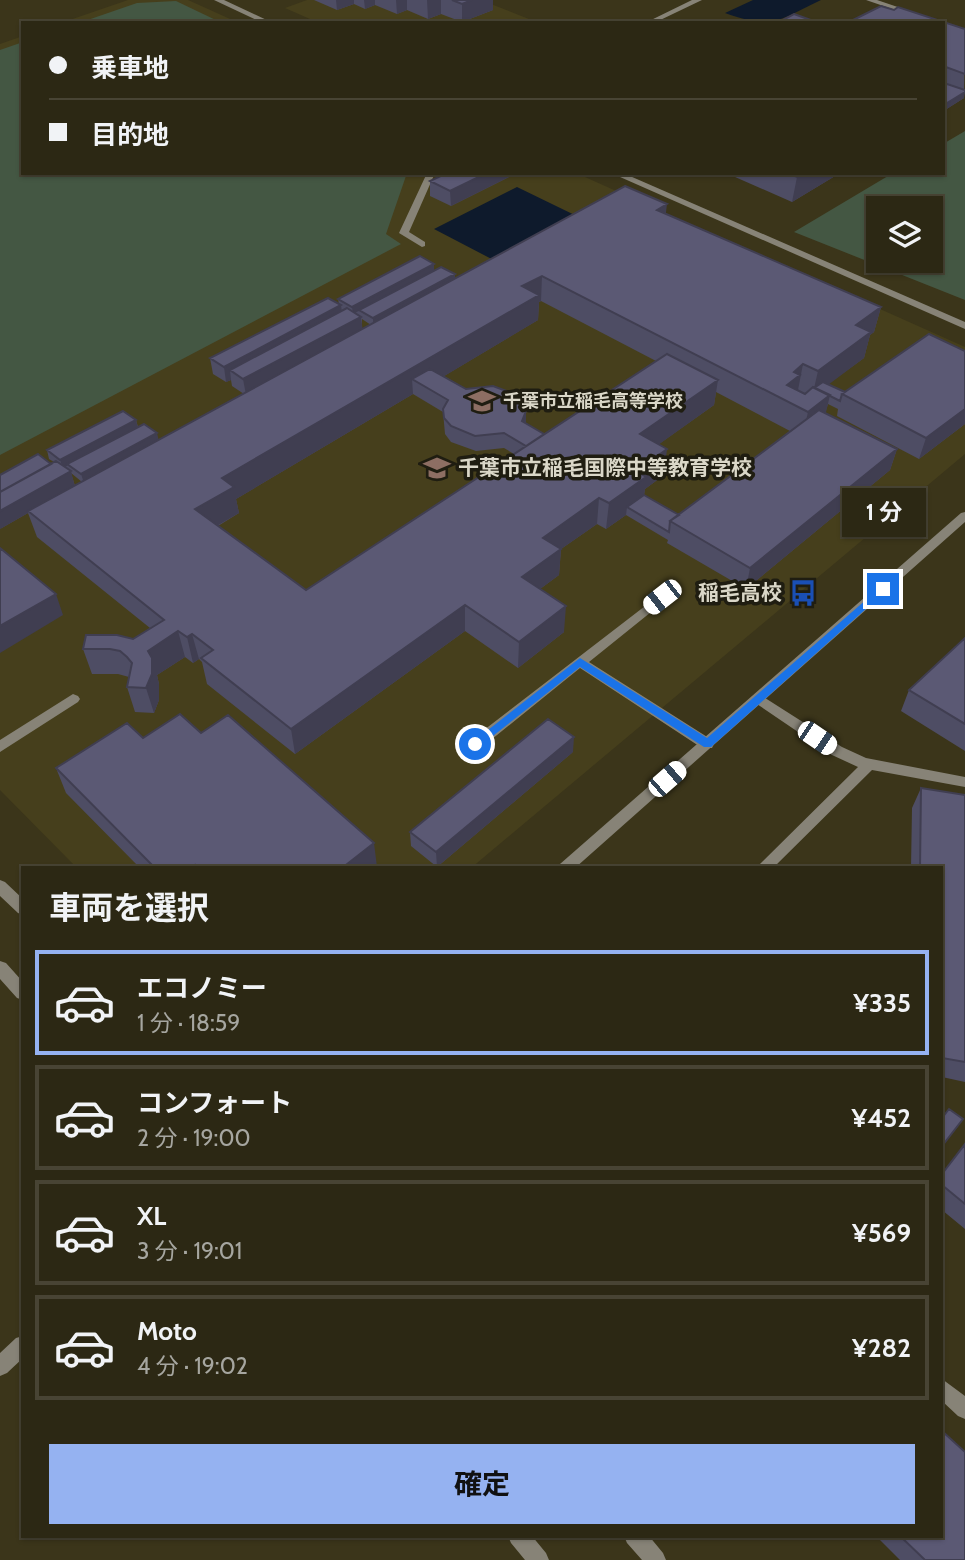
<!DOCTYPE html>
<html lang="ja">
<meta charset="utf-8">
<style>
body{margin:0;font-family:Cabin,"Noto Sans JP",sans-serif;background:#34301d;color:#f1f3f6;height:100vh;display:flex;flex-direction:column;font-size:26px;white-space:nowrap}
*{box-sizing:border-box;margin:0}
p{font-size:23px;color:#a6a6a0}
.icon{flex:none;width:38px;height:38px;fill:none;stroke:currentColor;stroke-width:2;stroke-linecap:round;stroke-linejoin:round}
.map{position:relative;flex:1;overflow:hidden}
.sheet{position:absolute;left:21px;top:866px;width:922px;height:672px;display:flex;flex-direction:column;background:#2c2814;border-radius:0px;box-shadow:0 2px 5px #0004,0 0 0 2px #484434}
.sheet>*{flex:none}
.top-card{position:absolute;left:21px;top:21px;width:924px;height:154px;border-radius:0px;box-shadow:0 2px 5px #0004,0 0 0 2px #484434;display:grid;align-content:center;height:154px;padding:0 28px;background:#2c2814}
.buttons{position:absolute;left:866px;top:196px;display:grid;gap:14px}
.buttons a{display:grid;place-items:center;width:77px;height:77px;border-radius:0px;background:#2c2814;box-shadow:0 2px 5px #0004,0 0 0 2px #484434;font-size:35px}
.end{position:absolute;width:32px;height:32px;margin:-16px;border:9px solid #1a73e8;background:#fff;box-shadow:0 0 0 4px #fff}
.from{border-radius:50%}
.bubble{position:absolute;height:49px;border-radius:0px;background:#2c2814;box-shadow:0 2px 5px #0004,0 0 0 2px #484434;font-size:23px;font-weight:700;line-height:49px;text-align:center}
.car{position:absolute;width:21px;height:42px;margin:-21px -10px;border-radius:9px;box-shadow:0 0 5px 2px #0007;background:linear-gradient(#fff 24%,#345 0 40%,#fff 0 76%,#345 0 86%,#fff 0)}
.top-card b{display:flex;align-items:center;gap:24px;height:66px;font-size:26px}
.top-card b+b{border-top:2px solid #484434}
.top-card i{width:18px;height:18px;background:#f1f3f6}
ul{padding:0;list-style:none}
li{display:flex;align-items:center;gap:21px;height:105px;margin:0 14px 10px;padding:0 14px;border:4px solid #484434;border-radius:0px}
li div{flex:1}
li b{display:block;font-size:26px}
li em{font-style:normal;font-weight:700}
li.current{border-color:#95b2f1}
li>.icon{width:63px;height:63px;stroke-width:1.5}
h2{padding:0 28px;font-size:32px;line-height:84px}
.primary-button{display:flex;gap:14px;margin-top:auto;padding:14px 28px}
.primary-button a{flex:1;height:80px;border-radius:0px;background:#95b2f1;color:#111;font-size:28px;font-weight:700;line-height:80px;text-align:center}
.map>svg:first-child{display:block}
</style>
<div class="map">
<svg width="965" height="1560" viewBox="0 0 965 1560">
<rect width="100%" height="100%" fill="#3b351a"/>
<path fill="#463f1c" d="M128,0h60l51,23h-178z
M307,0h174l58,23h-220l-34,-15z
M23,36v137h553l389,174v107l-494,414h-394l-77,-78v-746z"/>
<path fill="#445743" fill-rule="evenodd" d="M176,1l46,22h-143l58,-20z
M23,42v131h384l-21,61 15,10 -401,211v-405z
M965,131v169l-171,-68 99,-59h50v-29zM878,208h53v53h-53z"/>
<path fill="#0e1a2c" d="M753,0h68c-44,21 -48,30 -96,13z
M517,187l72,35 -84,44 -71,-37z"/>
<g fill="none" stroke-linecap="round" stroke-linejoin="round">
<path fill="#878377" fill-rule="evenodd" d="M427,173h8l-26,59 16,10v4l-3,1 -23,-14z
M662,593l6,4 -2,3 -77,62 123,78 2,4 -2,4h-10l-122,-80 -99,80h-10l-2,-4 2,-4z
M73,694l5,2 2,3 -2,3 -78,50v-12z
M759,694l83,53 24,11 99,19v10l-93,-17 -99,98h-17l102,-101 -26,-12 -78,-53 -2,-3z
M942,1379l23,17v23l-7,-3 -16,-15z"/>
<path fill="#878377" fill-rule="evenodd" d="M214,0h10l49,23h-10z
M692,0h10l-48,23h-9z
M866,0h11l68,23h-12z
M611,173h12l342,149v7z"/>
<path fill="#878377" fill-rule="evenodd" d="M965,512v10l-390,346h-17l2,-4 401,-351z
M0,880l5,2 18,17v16l-5,-2 -18,-17z
M0,961l6,2 17,19v18l-6,-2 -17,-19z
M23,1336v22l-16,15 -7,3v-23l16,-15z
M508,1536h24l14,17 3,7h-24l-14,-17z
M624,1536h25l14,17 3,7h-24l-15,-17z"/>
</g>
<path fill="#4e4d64" fill-rule="evenodd" d="M314,0h179v10l-31,12 -21,-8 -13,5 -21,-9 -10,4 -22,-9 -10,4 -11,-5 -17,6z
M881,6l13,4 4,-3 67,22 -1,69 -19,12h-2v-87h-96z
M517,173l-66,33 -21,-10v-15z
M726,173h114l-48,29z
M666,214l215,93 -7,25 -4,3 -6,23 -36,26 17,8 120,-41v73l-46,35 -82,-43 1,-7 -10,-5 -3,9 72,36 -7,21 -144,119 -79,-46 1,-3 -42,-25 -20,14 -9,-5 -36,25 -2,26 -19,14 24,43 -46,36 -53,-37 -170,123 -88,-70 -5,-22 -3,-3 -6,4 -8,-6 -28,18 2,9v16l-5,13 -19,-1 -8,-25 2,-10 -11,-3h-26l-9,-25 50,-10 17,-11 -113,-91 -9,-24 -28,16 51,-65 3,-2 -5,-3 -2,-9 89,-30 2,7 21,13 85,-46 -12,-8 -1,-6 -5,2 -13,-8 -3,-16 129,-54 -1,-5 96,-35v6l21,9zM541,301l115,60 -112,73 -18,-10v-13l-60,-22 -22,-13 94,-56 1,-18zM362,319l9,6 -9,4zM716,392l74,39 -111,84 -35,-20 1,-6 19,-14 -5,-31 55,-39zM413,394l30,18 2,22 6,8 25,9 28,-3 10,6 -208,136 -88,-64 21,-13 -3,-14zM71,473l11,9 -7,4z
M965,638v113l-64,-40 8,-21z
M201,733l176,134 -237,1 -74,-75 -10,-25 87,-30z
M573,752l-136,115 -26,-21 -1,-14z
M921,788l44,7v287l-23,-5v-209h-31l1,-60z
M965,1144v85l-23,-19v-36z
M876,1536h66l23,24h-65z"/>
<path fill="#403e51" d="M336,0h18v4l-17,6z
M364,0h11v5l-10,4z
M396,0h11v10l-10,4z
M427,0h14v14l-13,5z
M472,0h21v10l-31,12v-18z
M965,92l-1,6 -19,12 2,-7z
M487,173h30l-66,33 -1,-15z
M804,173h36l-48,29 5,-25z
M667,204l-3,25 -7,-19z
M434,264v7l-81,43 -1,-7z
M455,274v8l-82,44v-8z
M542,276l-1,25 -2,1 -1,18 -112,67 -14,-8 1,15 -177,105 3,14 -38,22 -6,-26 27,-31 300,-192z
M341,305l2,16 -113,49 1,10 -5,2 -2,-15z
M881,307l-7,25 -4,3 -6,23 -52,39 6,-26 38,-46z
M361,317l2,15 -117,63 -3,-16z
M803,364l-5,26 -11,-5 7,-13z
M718,380l-4,25 -77,55 3,-26z
M830,395l-6,26 -22,17 6,-26z
M965,409v15l-46,35 7,-21z
M526,411v16l-4,-6z
M136,420l2,8 -75,40 -3,-8z
M157,433l2,8 -75,42 -3,-9z
M667,449l-3,26 -19,14 -2,14 -16,4 -1,8 -20,14 3,-26 28,-32z
M897,449l-7,21 -144,119 4,-21z
M71,471l4,16 -47,24v2l-28,16v-18z
M599,498l-2,26 -36,25 -2,26 -38,28 1,-26 21,-39z
M56,594l7,21 -63,38v-27z
M465,605v26l-170,123 -4,-25z
M566,606l-2,26 -46,36 1,-26z
M178,631l7,26 -28,18 2,9v16l-5,13 -8,-25 2,-37z
M192,634l7,25 -6,4 -6,-26z
M574,737l-1,15 -136,115 -1,-15z
M374,843l3,24 -1,1h-34z"/>
<path fill="#5b5974" stroke="#403e51" stroke-width="2" d="M452,0h20l-10,4z
M881,6l13,4 4,-3 67,22v45l-22,-8v-43h-96z
M794,14l25,9h-42z
M947,84l18,6v2l-18,11 -4,-1v-16z
M447,173h40l-37,18 -20,-10z
M788,173h16l-7,4z
M625,186l42,18 -10,6 224,97 -25,18 15,7 -53,39 -15,-7 -9,8 6,3 -13,10 18,9 8,-7 17,8 -22,17 -266,-136 -20,10 17,9 -317,183 12,9 -39,22 111,81 361,-236 51,26 -78,54 27,15 -30,22 9,6 -37,26 -10,-5 -56,40 18,11 -39,28 44,29 -47,36 -54,-37 -174,124 -90,-71 12,-8 -21,-16 -5,3 -9,-6 -30,20 4,7v16l-6,14 -19,-1 5,-24 -5,-6 -7,-6 -10,-2h-27l3,-14h31l16,4 31,-19 -136,-109z
M420,256l14,8 -82,43 -14,-8z
M441,267l14,7 -82,44 -14,-8z
M328,298l13,7 -117,62 -14,-9z
M347,308l14,9 -118,62 -13,-9z
M929,334l36,17v58l-39,29 -84,-44z
M430,369l36,20 27,-3 24,9 7,8 2,8 -4,10 22,13 -18,12 -22,-13 -29,3 -24,-10 -7,-8 -1,-9 5,-9 -36,-21z
M823,382l22,10 -3,2 -2,7 -26,-13z
M819,410l78,39 -147,119 -80,-47z
M123,411l13,9 -76,40 -13,-10z
M144,424l13,9 -76,41 -14,-10z
M38,454l13,10 -51,28v-17z
M56,461l15,10 -71,40v-19z
M644,495l35,20 -9,6 -1,11 -42,-25z
M0,548l56,46 -56,32z
M965,638v86l-56,-34z
M180,714l21,19 27,-18 146,128 -32,25h-145l-2,-3 -4,3h-36l-99,-100 71,-45 16,15z
M548,719l26,18 -138,115 -26,-20z
M921,788l44,7v267l-23,-4v-190h-22z
M949,1109l14,10 -21,27v-28z
M965,1144v60l-23,-19v-11z
M942,1431l23,21v108h-40l-25,-24h42z"/>
<path fill="#1a73e8" d="M883,585l5,4 -2,2 -175,156h-7l-124,-80 -101,80 -4,2 -5,-5 110,-86 127,80z"/>
<defs>
<symbol id="school-bare" viewBox="-9 -9 18 18"><path d="M0-5L7-2L0 1L-7-2ZM-4 1L0 2.5L4 1V4Q0 6-4 4Z" fill="#8d6e63" stroke="#1f1d11" stroke-width="2.5" paint-order="stroke"/></symbol>
<symbol id="bus-bare" viewBox="-9 -9 18 18"><path d="M-5-6H5V4H4V6H2V4H-2V6H-4V4H-5ZM-3.5-4V0h7V-4ZM-3.5 1.2v1.5H-2V1.2ZM2 1.2v1.5H3.5V1.2Z" fill="#1a4fb4" stroke="#1f1d11" stroke-width="2.5" paint-order="stroke"/></symbol>
</defs>
<g fill-rule="evenodd">
<use href="#school-bare" x="463" y="382" width="38" height="38"/>
<use href="#school-bare" x="418" y="449" width="38" height="38"/>
<use href="#bus-bare" x="784" y="574" width="38" height="38"/>
</g>
<g text-anchor="middle" stroke-width="7" stroke-linejoin="round" paint-order="stroke">
<g font-size="18" font-weight="bold" fill="#dad7c8" stroke="#1f1d11" text-anchor="start">
<text x="503" y="407">千葉市立稲毛高等学校</text>
</g>
<g font-size="21" font-weight="bold" fill="#dad7c8" stroke="#1f1d11" text-anchor="start">
<text x="458" y="475">千葉市立稲毛国際中等教育学校</text>
<text x="782" y="600" text-anchor="end">稲毛高校</text>
</g>
</g>
</svg>
<div class="buttons">
<a><svg class="icon" aria-label="layers" viewBox="0 0 24 24"><path d="M12 4l9 5-9 5-9-5zM3 14l9 5 9-5"/></svg></a>
</div>
<i class="end from" style="left:475px;top:744px"></i>
<i class="end" style="left:883px;top:589px"></i>
<div class="bubble" style="left:842px;top:488px;width:84px">1 分</div>
<i class="car" style="left:662px;top:597px;rotate:232deg"></i>
<i class="car" style="left:817px;top:738px;rotate:124deg"></i>
<i class="car" style="left:667px;top:779px;rotate:49deg"></i>
<div class="top-card">
<b><i class="from"></i>乗車地</b>
<b><i></i>目的地</b>
</div>
<section class="sheet">
<h2>車両を選択</h2>
<ul>
<li class="current"><svg class="icon" aria-label="car" viewBox="0 0 24 24"><path d="M5 17H2v-5l4-1 3-4h7l3 4 3 1v5h-3M9 17h6M6 11h13"/><circle cx="7" cy="17" r="2"/><circle cx="17" cy="17" r="2"/></svg><div><b>エコノミー</b><p>1 分 · 18:59</p></div><em>¥335</em></li>
<li><svg class="icon" aria-label="car" viewBox="0 0 24 24"><path d="M5 17H2v-5l4-1 3-4h7l3 4 3 1v5h-3M9 17h6M6 11h13"/><circle cx="7" cy="17" r="2"/><circle cx="17" cy="17" r="2"/></svg><div><b>コンフォート</b><p>2 分 · 19:00</p></div><em>¥452</em></li>
<li><svg class="icon" aria-label="car" viewBox="0 0 24 24"><path d="M5 17H2v-5l4-1 3-4h7l3 4 3 1v5h-3M9 17h6M6 11h13"/><circle cx="7" cy="17" r="2"/><circle cx="17" cy="17" r="2"/></svg><div><b>XL</b><p>3 分 · 19:01</p></div><em>¥569</em></li>
<li><svg class="icon" aria-label="car" viewBox="0 0 24 24"><path d="M5 17H2v-5l4-1 3-4h7l3 4 3 1v5h-3M9 17h6M6 11h13"/><circle cx="7" cy="17" r="2"/><circle cx="17" cy="17" r="2"/></svg><div><b>Moto</b><p>4 分 · 19:02</p></div><em>¥282</em></li>
</ul>
<div class="primary-button"><a>確定</a></div>
</section>
</div>
